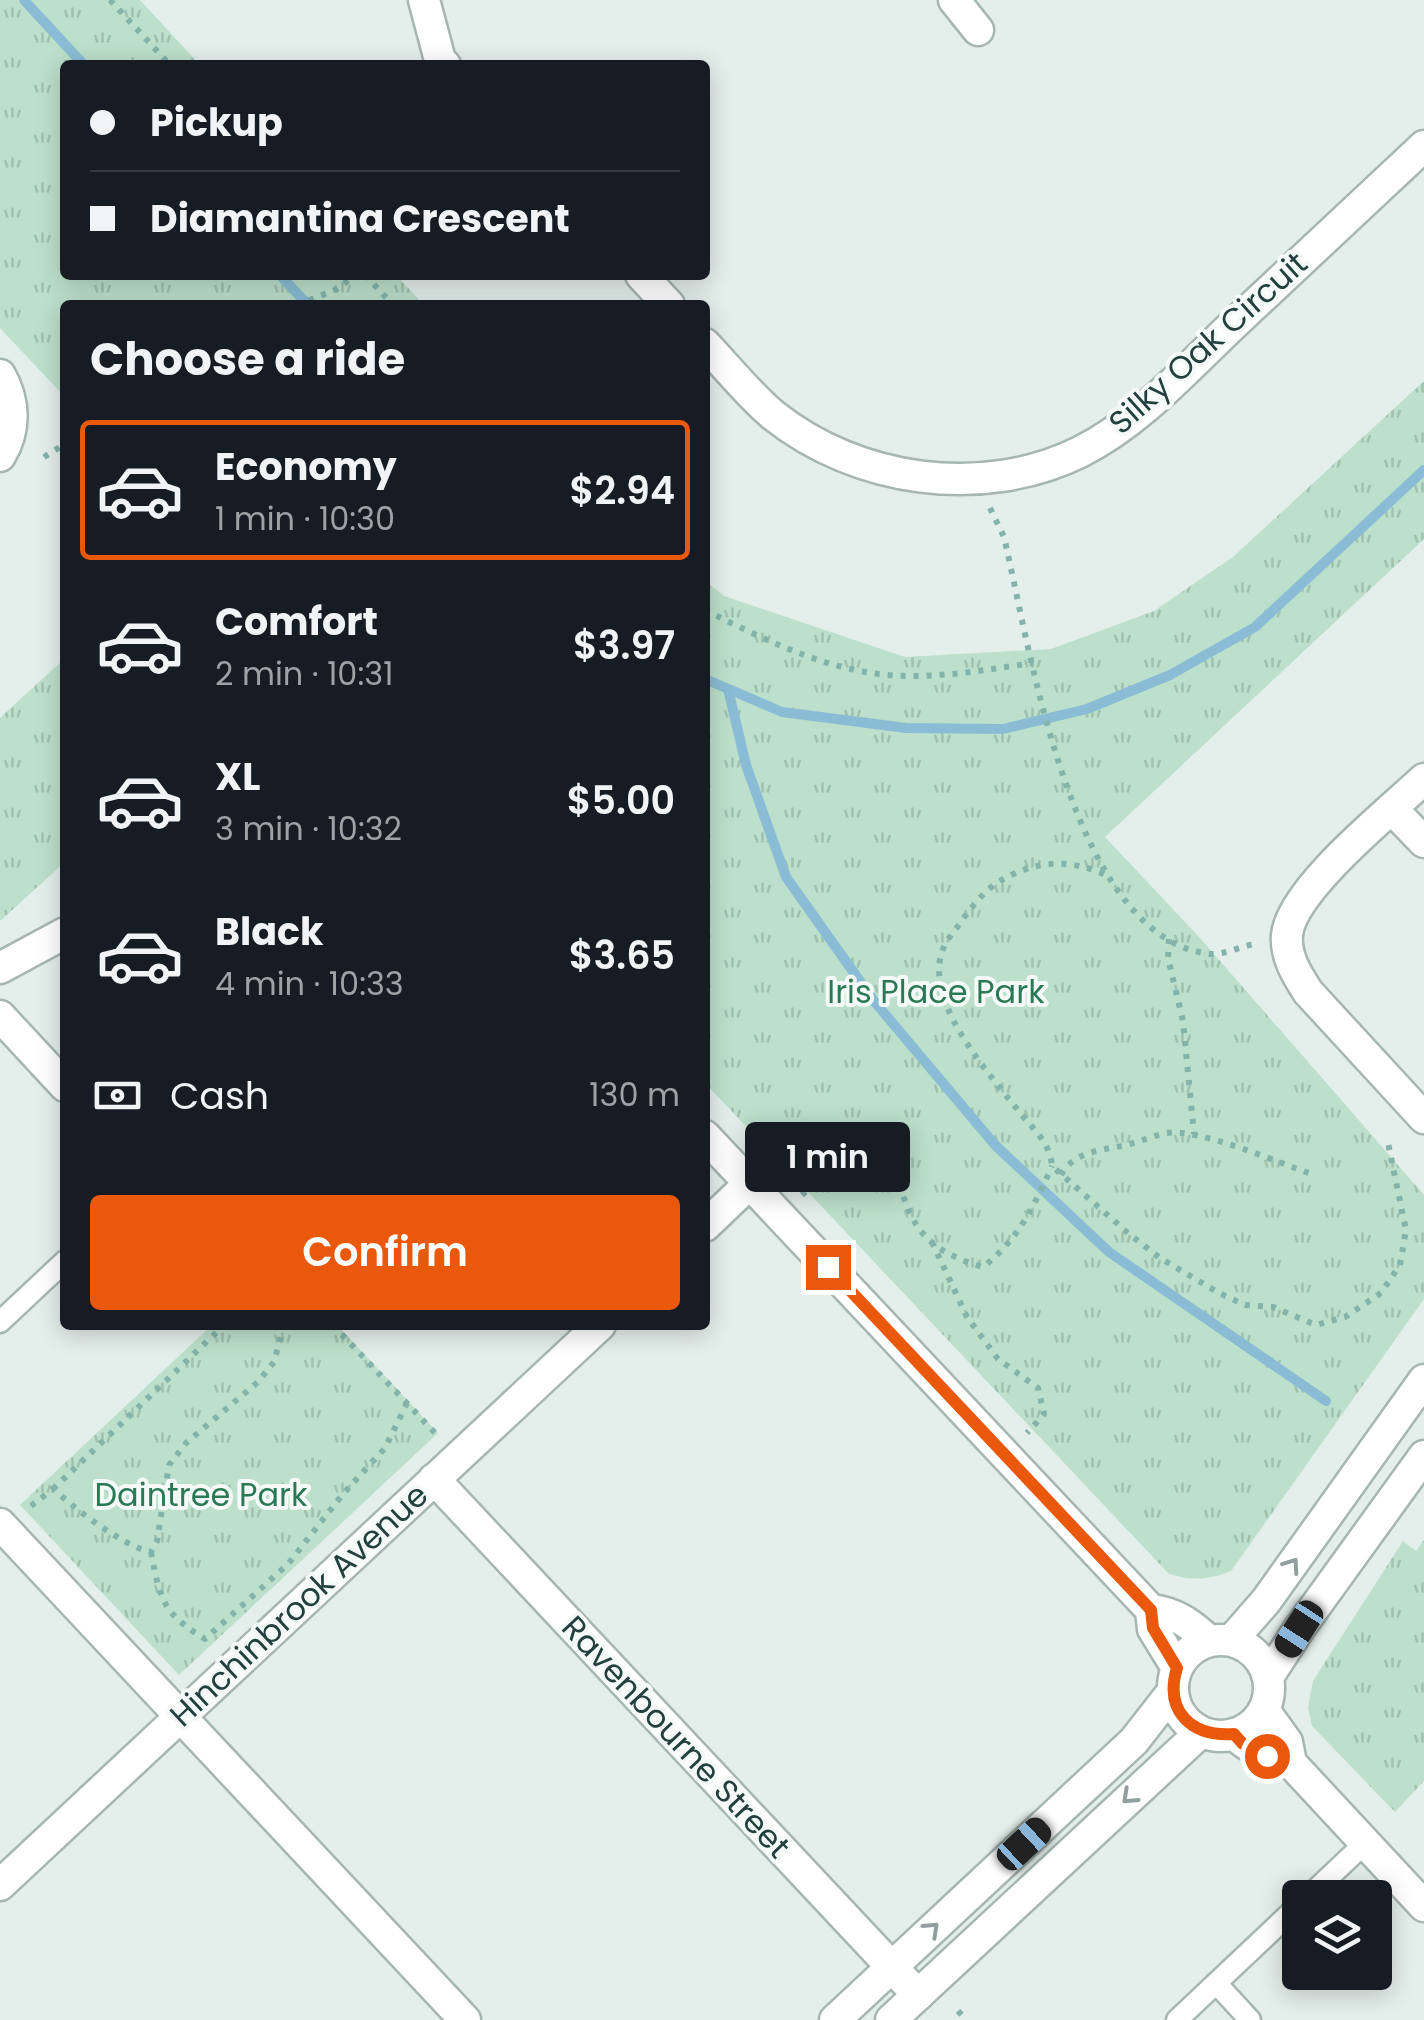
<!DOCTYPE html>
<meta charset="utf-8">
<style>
body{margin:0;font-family:Poppins,sans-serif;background:#242831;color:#f1f3f6;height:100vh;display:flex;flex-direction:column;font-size:38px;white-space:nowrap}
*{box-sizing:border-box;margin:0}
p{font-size:32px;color:#9ea1a6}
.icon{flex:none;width:55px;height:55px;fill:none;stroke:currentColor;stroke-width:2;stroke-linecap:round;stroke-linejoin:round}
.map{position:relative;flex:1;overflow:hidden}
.sheet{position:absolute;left:60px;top:300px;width:650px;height:1030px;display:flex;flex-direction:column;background:#171b24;border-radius:10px;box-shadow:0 5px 25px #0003}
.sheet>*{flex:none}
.banner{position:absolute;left:60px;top:60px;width:650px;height:220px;border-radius:10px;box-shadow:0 5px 25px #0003;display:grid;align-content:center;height:220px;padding:0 30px;background:#171b24}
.tools{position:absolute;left:1282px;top:1880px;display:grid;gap:20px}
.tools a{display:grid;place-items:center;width:110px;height:110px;border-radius:10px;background:#171b24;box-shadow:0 5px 25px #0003;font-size:50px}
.end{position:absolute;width:45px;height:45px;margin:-22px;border:12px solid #ea580c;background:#fff;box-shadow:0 0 0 5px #fff}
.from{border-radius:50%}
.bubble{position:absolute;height:70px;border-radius:10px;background:#171b24;box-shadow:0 5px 25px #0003;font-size:32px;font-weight:600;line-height:70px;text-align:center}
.car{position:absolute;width:30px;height:60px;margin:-30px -15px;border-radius:12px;box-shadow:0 0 8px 2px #0007;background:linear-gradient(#222 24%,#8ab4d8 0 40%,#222 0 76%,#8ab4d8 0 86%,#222 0)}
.banner b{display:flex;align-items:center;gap:35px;height:95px;font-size:38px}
.banner b+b{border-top:2px solid #363941}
.banner i{width:25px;height:25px;background:#f1f3f6}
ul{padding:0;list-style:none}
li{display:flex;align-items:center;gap:30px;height:140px;margin:0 20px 15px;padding:0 10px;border:5px solid transparent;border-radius:10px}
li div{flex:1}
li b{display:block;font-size:38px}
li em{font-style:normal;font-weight:600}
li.selected{border-color:#ea580c}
li>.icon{width:90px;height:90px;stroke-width:1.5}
h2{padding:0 30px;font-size:45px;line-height:120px}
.pay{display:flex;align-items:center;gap:25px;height:110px;padding:0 30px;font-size:38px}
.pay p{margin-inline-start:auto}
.button{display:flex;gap:20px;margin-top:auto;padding:20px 30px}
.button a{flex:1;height:115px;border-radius:10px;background:#ea580c;color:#fff;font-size:40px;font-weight:600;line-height:115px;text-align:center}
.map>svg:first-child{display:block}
</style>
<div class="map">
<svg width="1424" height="2020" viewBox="0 0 1424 2020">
<defs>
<pattern id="park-tufts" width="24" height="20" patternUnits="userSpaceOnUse" patternTransform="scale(2.5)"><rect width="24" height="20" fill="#bce0cb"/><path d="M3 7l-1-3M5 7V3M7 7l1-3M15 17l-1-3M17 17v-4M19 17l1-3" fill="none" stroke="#a1c1af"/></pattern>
</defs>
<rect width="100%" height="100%" fill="#e4eeeb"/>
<path fill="url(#park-tufts)" d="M0,0h140l60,65h-135v210h331l28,30h-359v92l-65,-69z
M1424,381v158l-319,298 95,101 224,257v104l-193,272c-23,9 -38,10 -62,3l-464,-491v-502l19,15 181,61 146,-8 103,-38 79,-54z
M65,658v204l-65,59v-203z
M212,1325h125l101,108 -259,242 -159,-170z
M1424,1540v241l-29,31 -83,-86 -4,-18 5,-27 90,-140 13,10z"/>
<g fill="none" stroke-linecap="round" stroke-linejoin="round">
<path stroke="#8abdd5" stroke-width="10" d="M24,0l60,65
M280,275l28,30
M705,679l77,33 124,16 97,1 84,-20 83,-34 85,-48 169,-157
M728,689l18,76 40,112 88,124 121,144 114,107 217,149"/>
<defs>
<path id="service" d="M0,1322l65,-61
M1307,1898l58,-55
M1216,1983l34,37
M1177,2020l123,-116"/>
<path id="minor" d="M424,0l16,60 5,5
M954,0l24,30
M641,275l28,30
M705,344c22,23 43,50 68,71 84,67 209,85 307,37 60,-30 108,-85 156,-130 63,-59 125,-117 188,-176
M0,375c15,26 16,55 0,81
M1424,779c-34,32 -133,111 -137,156 -2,21 10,40 21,57l116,126
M1392,809l32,33
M0,968l65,-35
M0,1016l65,70
M705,1136l446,474 2,19 24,39
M705,1226l44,-42
M434,1479l484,516
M0,1524l465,496
M1151,1610c25,3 40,14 58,31
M1264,1710l23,32 4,21
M1234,1734c16,16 36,23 57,29l133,143
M0,1885l600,-560"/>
<path id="tertiary" d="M1173 1688a48 48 0 1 1 96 0a48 48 0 1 1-96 0Z
M1231,1641l35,-40 158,-221
M1268,1677l31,-48 125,-173
M835,2020l299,-279 39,-50
M891,2020l310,-288"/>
</defs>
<use href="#service" stroke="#a6b6b3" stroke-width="25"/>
<use href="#minor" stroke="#a6b6b3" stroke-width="35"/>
<use href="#tertiary" stroke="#a6b6b3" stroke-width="35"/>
<path stroke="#83b3ab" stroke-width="6" stroke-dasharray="5 8" stroke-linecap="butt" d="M110,0l60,65
M365,275l28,30
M297,305l40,-16 18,-14
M44,457l21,-13
M990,508l14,29c26,110 68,402 206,417 14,1 31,-8 45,-10
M705,610c56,28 118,59 182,65 49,4 98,-5 146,-12
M1104,874c-33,-14 -62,-14 -95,2 -22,10 -35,28 -49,47 -5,8 -14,17 -17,26 -21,53 48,127 79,166 14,17 28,29 30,51l77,68 31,24 59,35 26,12 28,2 43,18 29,-8 36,-24 19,-28 6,-35 -19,-92
M1169,939l-1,19 15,63 11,113
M1061,1175c12,-22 37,-25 61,-29 15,-3 29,-10 45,-13 32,-5 109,29 142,40
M887,1177c16,11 17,24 25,40 14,29 43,42 71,50 34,-26 52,-62 69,-101
M802,1195l66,-63
M932,1242l35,75 31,42 40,29 6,26 -17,19
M333,1325l103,109
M53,1489l171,-164
M31,1506l22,-17c24,21 68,56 98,63l6,-11 12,-76 17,-22 72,-61 16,-20 10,-37
M151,1552c9,47 11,61 54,87l83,-75 55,-70 42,-46 22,-45
M958,2011l9,9"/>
<use href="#service" stroke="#fff" stroke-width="20"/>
<use href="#minor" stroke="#fff" stroke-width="30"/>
<use href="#tertiary" stroke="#fff" stroke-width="30"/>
</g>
<defs><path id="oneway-chevron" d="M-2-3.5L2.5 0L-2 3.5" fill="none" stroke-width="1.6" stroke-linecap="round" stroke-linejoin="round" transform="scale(2.5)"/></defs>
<g stroke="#90a09e">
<use href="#oneway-chevron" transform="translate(1292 1565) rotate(-55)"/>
<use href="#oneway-chevron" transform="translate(1129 1797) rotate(137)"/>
<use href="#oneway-chevron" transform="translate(932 1929) rotate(-43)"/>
</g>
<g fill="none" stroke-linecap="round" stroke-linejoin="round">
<path stroke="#ea580c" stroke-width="12" d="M828,1267l323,343 2,18 24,40c-13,43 14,69 57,66l9,10 24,12"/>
</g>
<g text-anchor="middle" stroke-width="8" stroke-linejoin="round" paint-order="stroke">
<g font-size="32" fill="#22403d" stroke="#f5faf8">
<text transform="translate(1208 343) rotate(-42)" y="11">Silky Oak Circuit</text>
<text transform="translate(299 1605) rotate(-43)" y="11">Hinchinbrook Avenue</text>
<text transform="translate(676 1737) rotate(47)" y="11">Ravenbourne Street</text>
</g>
<g font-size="32" fill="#2a7955" stroke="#f5faf8">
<text x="936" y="1003">Iris Place Park</text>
<text x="201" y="1506">Daintree Park</text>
</g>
</g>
</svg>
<div class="tools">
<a><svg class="icon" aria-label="layers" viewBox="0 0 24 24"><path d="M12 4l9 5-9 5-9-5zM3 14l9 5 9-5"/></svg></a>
</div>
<i class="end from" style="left:1267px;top:1756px"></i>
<i class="end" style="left:828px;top:1267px"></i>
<div class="bubble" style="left:745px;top:1122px;width:165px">1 min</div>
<i class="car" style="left:1299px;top:1629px;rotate:213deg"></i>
<i class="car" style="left:1024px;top:1844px;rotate:47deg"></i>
<div class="banner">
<b><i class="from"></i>Pickup</b>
<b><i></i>Diamantina Crescent</b>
</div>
<section class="sheet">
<h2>Choose a ride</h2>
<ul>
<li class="selected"><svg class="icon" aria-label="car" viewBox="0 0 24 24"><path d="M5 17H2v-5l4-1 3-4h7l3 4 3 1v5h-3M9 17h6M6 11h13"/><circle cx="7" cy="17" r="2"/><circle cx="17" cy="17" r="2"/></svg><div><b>Economy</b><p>1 min · 10:30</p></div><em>$2.94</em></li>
<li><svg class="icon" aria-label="car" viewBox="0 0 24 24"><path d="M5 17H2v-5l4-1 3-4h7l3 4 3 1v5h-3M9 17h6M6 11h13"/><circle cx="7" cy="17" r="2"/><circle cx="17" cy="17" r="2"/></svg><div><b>Comfort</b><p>2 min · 10:31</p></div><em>$3.97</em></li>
<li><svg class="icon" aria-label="car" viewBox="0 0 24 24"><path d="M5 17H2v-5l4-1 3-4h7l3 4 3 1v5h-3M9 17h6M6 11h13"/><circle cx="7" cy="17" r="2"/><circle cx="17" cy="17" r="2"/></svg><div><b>XL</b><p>3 min · 10:32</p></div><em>$5.00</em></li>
<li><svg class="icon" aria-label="car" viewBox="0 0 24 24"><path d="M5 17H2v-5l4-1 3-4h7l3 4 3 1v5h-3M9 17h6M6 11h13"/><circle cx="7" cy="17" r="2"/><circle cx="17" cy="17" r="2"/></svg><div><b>Black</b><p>4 min · 10:33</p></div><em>$3.65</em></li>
</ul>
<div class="pay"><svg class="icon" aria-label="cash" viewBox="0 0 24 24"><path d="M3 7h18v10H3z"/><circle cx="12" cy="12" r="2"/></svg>Cash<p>130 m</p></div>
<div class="button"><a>Confirm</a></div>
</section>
</div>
